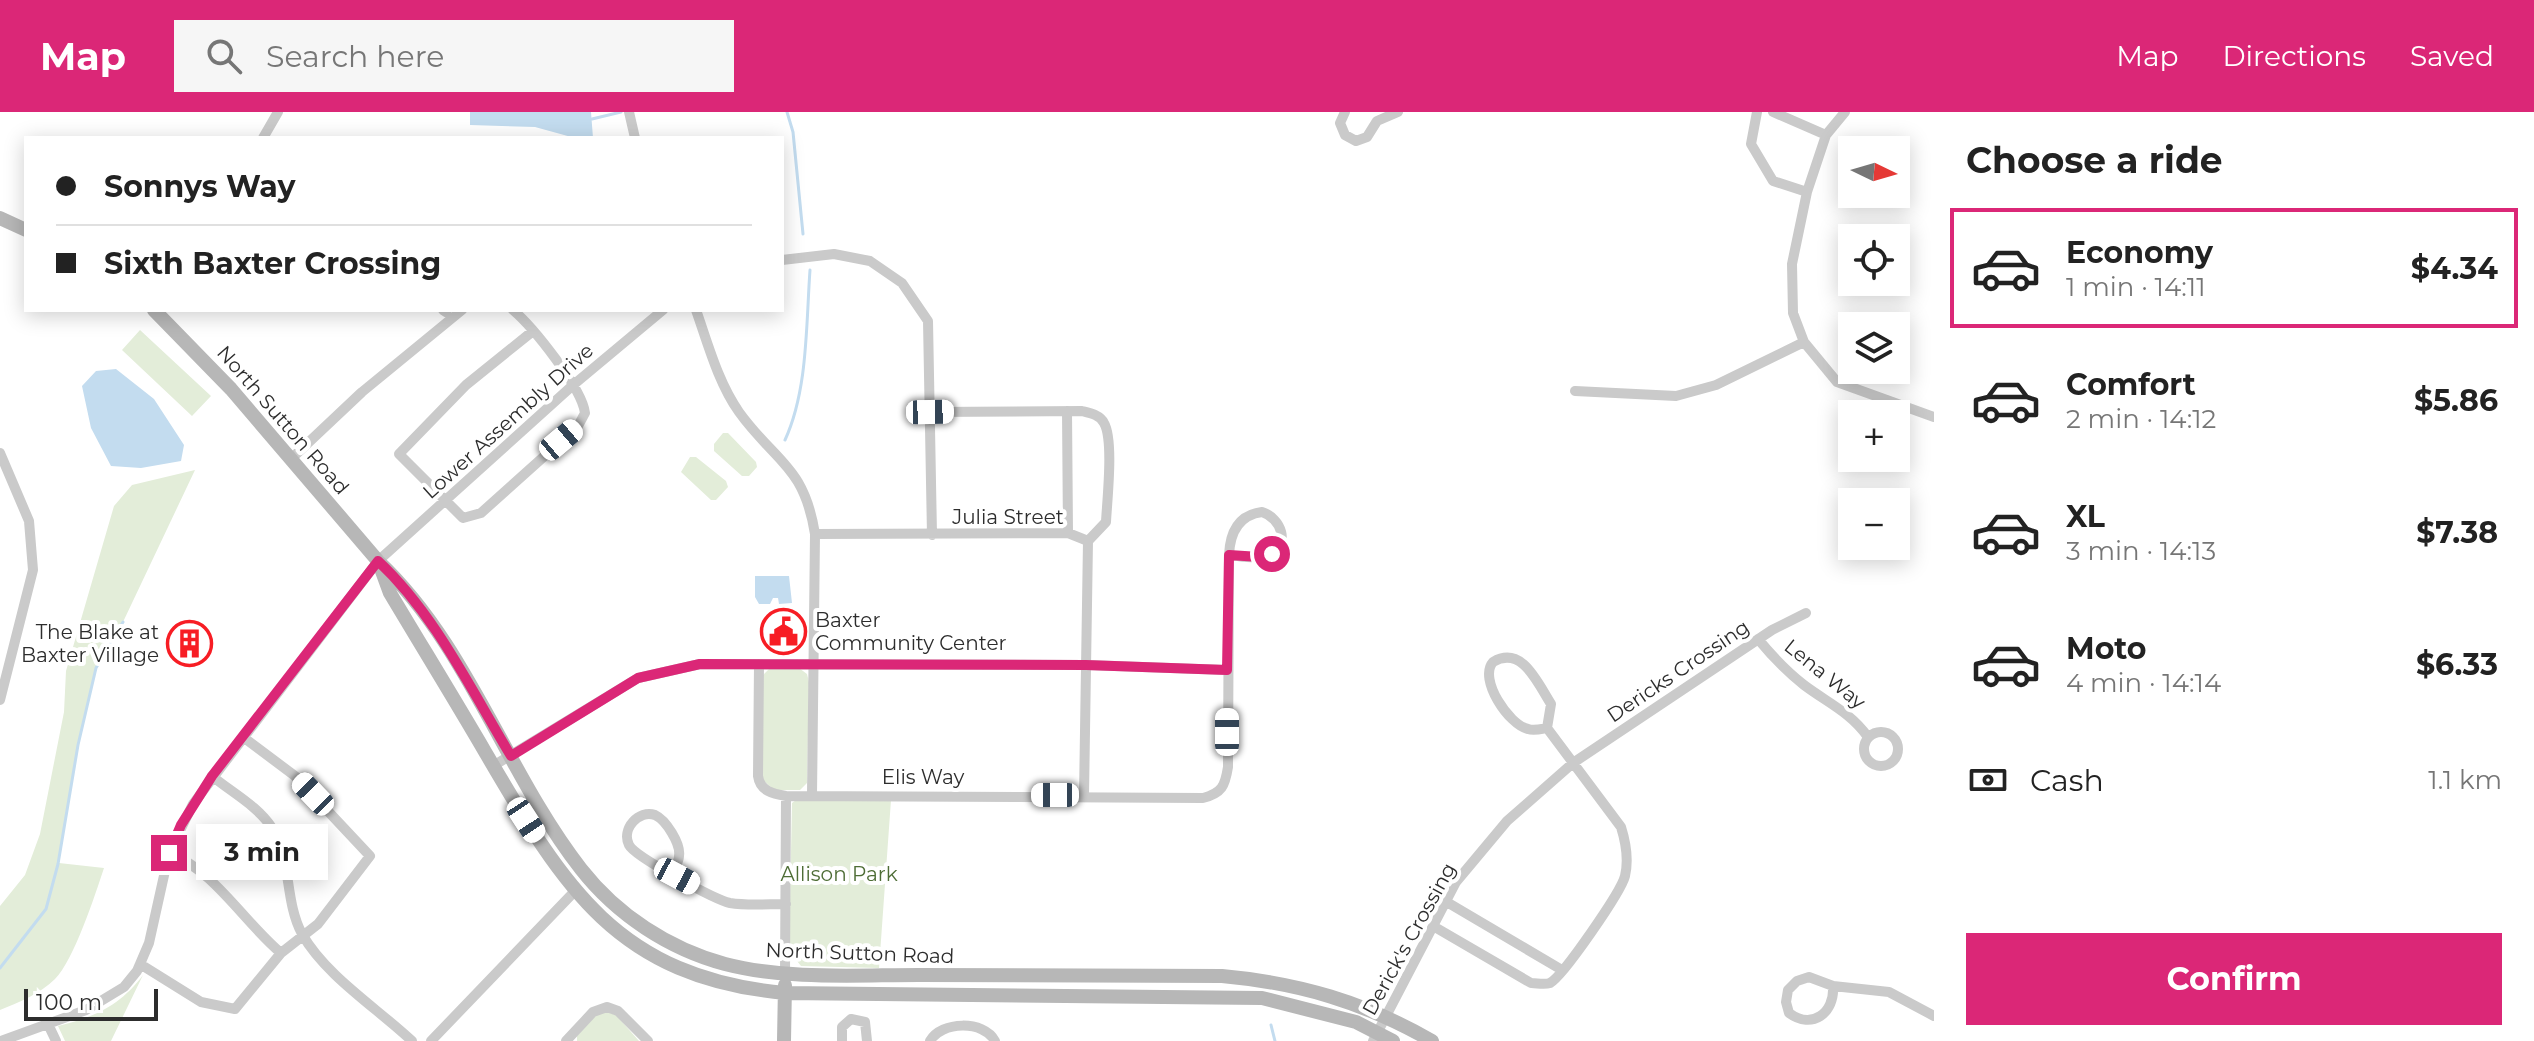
<!DOCTYPE html>
<meta charset="utf-8">
<style>
body{margin:0;font-family:Montserrat,sans-serif;background:#f6f6f6;color:#222;height:100vh;display:flex;flex-direction:column;font-size:30px;white-space:nowrap}
*{box-sizing:border-box;margin:0}
p{font-size:26px;color:#767676}
.icon{flex:none;width:44px;height:44px;fill:none;stroke:currentColor;stroke-width:2;stroke-linecap:round;stroke-linejoin:round}
.map{position:relative;flex:1;overflow:hidden}
.drawer{display:flex;flex-direction:column;background:#fff;width:600px}
.drawer>*{flex:none}
.guide{position:absolute;left:24px;top:24px;width:760px;height:176px;border-radius:0px;box-shadow:0 4px 20px #0003;display:grid;align-content:center;height:176px;padding:0 32px;background:#fff}
.needle{width:52px;rotate:95deg}
.controls{position:absolute;left:1838px;top:24px;display:grid;gap:16px}
.controls a{display:grid;place-items:center;width:72px;height:72px;border-radius:0px;background:#fff;box-shadow:0 4px 20px #0003;font-size:40px}
.scale{position:absolute;left:24px;bottom:20px;width:134px;box-sizing:border-box;padding-left:8px;border:4px solid #2d2d2d;border-top:0;font-size:22px;line-height:28px;white-space:nowrap;color:#2d2d2d;-webkit-text-stroke:6px #fff;paint-order:stroke}
.end{position:absolute;width:36px;height:36px;margin:-18px;border:10px solid #db2777;background:#fff;box-shadow:0 0 0 4px #fff}
.from{border-radius:50%}
.bubble{position:absolute;height:56px;border-radius:0px;background:#fff;box-shadow:0 4px 20px #0003;font-size:26px;font-weight:700;line-height:56px;text-align:center}
.car{position:absolute;width:24px;height:48px;margin:-24px -12px;border-radius:10px;box-shadow:0 0 6px 2px #0007;background:linear-gradient(#fff 24%,#345 0 40%,#fff 0 76%,#345 0 86%,#fff 0)}
.guide b{display:flex;align-items:center;gap:28px;height:76px;font-size:30px}
.guide b+b{border-top:2px solid #e0e0e0}
.guide i{width:20px;height:20px;background:#222}
ul{padding:0;list-style:none}
li{display:flex;align-items:center;gap:24px;height:120px;margin:0 16px 12px;padding:0 16px;border:4px solid transparent;border-radius:0px}
li div{flex:1}
li b{display:block;font-size:30px}
li em{font-style:normal;font-weight:700}
li.selected{border-color:#db2777}
li>.icon{width:72px;height:72px;stroke-width:1.5}
h2{padding:0 32px;font-size:36px;line-height:96px}
.pay{display:flex;align-items:center;gap:20px;height:88px;padding:0 32px;font-size:30px}
.pay p{margin-inline-start:auto}
.button{display:flex;gap:16px;margin-top:auto;padding:16px 32px}
.button a{flex:1;height:92px;border-radius:0px;background:#db2777;color:#fff;font-size:32px;font-weight:700;line-height:92px;text-align:center}
header{display:flex;align-items:center;gap:48px;box-sizing:border-box;height:112px;padding:0 40px;background:#db2777;color:#fff}
header strong{font-size:38px}
nav{display:flex;gap:44px;margin-inline-start:auto;font-size:28px}
.search{width:560px;height:72px;background:#f6f6f6;display:flex;align-items:center;gap:20px;box-sizing:border-box;padding:0 28px;border-radius:0px;color:#767676;font-size:30px}
main{display:flex;flex:1;min-height:0}
.map>svg:first-child{display:block}
</style>
<header>
<strong>Map</strong>
<div class="search"><svg class="icon" aria-label="search" viewBox="0 0 24 24"><circle cx="10" cy="10" r="6"/><path d="M15 15l6 6"/></svg>Search here</div>
<nav><a>Map</a><a>Directions</a><a>Saved</a></nav>
</header>
<main>
<div class="map">
<svg width="1934" height="929" viewBox="0 0 1934 929">
<rect width="100%" height="100%" fill="#fff"/>
<path fill="#e3edd9" d="M140,218l71,66 -19,20 -70,-66z
M723,321h5l28,29 1,5 -8,9h-7l-28,-25v-7z
M690,345h6l30,24 2,6 -12,13h-5l-30,-28z
M195,358l-72,152 -27,46 -18,77 -19,118 45,5c-9,27 -30,92 -49,111 -15,15 -36,23 -55,31v-104l25,-31 15,-41 24,-122 2,-41 48,-165 18,-21z
M799,556l8,6 2,8 -2,101 -7,7h-26l-12,-11 1,-104 6,-6z
M876,687l15,1 -12,168 -78,-2 -12,-15 3,-148 4,-3z
M143,863l-32,66h-46l-7,-15c36,-9 62,-20 85,-51z
M607,900l9,3 23,26h-62v-5l20,-22z"/>
<path fill="#c3dcef" d="M470,0h121l2,26h-18l-40,-11 -65,-2z
M116,257l38,30 30,46 -3,16 -40,7 -30,-2 -20,-38 -9,-42 14,-15z
M755,464h34l3,27 -13,1 -1,-6h-5l-3,6h-11l-4,-7z"/>
<g fill="none" stroke-linecap="round" stroke-linejoin="round">
<path stroke="#c3dcef" stroke-width="3" d="M787,0l6,20 10,102
M592,7l29,-7
M785,328c23,-50 21,-115 25,-170
M0,856l46,-59 12,-45 20,-119 18,-77 27,-46
M1271,913l4,16"/>
<path stroke="#cacaca" stroke-width="10" d="M629,0l6,26
M1345,0l-5,11 5,12 11,6 11,-4 10,-16
M1757,0l-6,32 22,37 34,11
M1773,0l53,23
M1845,0l-19,23 -19,57 -15,72 1,49 11,29 33,40 97,35
M1377,9l21,-9
M263,26l15,-26
M782,148l52,-6 36,7 32,22 26,38 4,214
M443,198l3,2
M513,198c20,17 69,78 72,103l-7,13 -97,87 -18,5 -64,-64 67,-69 67,-54
M696,198c12,34 22,72 43,102 36,50 65,53 76,122l-3,261
M1575,279l101,5 40,-11 88,-43
M1067,299l1,122
M930,300l152,-1c8,2 18,4 22,12 10,17 3,78 2,99l-18,19
M0,341l29,68 4,49 -33,130
M292,346l70,-66 100,-82
M1262,400c19,6 30,33 6,43 -11,5 -27,1 -39,0 1,-22 9,-40 33,-43z
M815,422l253,-1 20,8
M1758,527c14,17 28,32 46,46 24,18 46,27 64,52
M759,552l-1,112c2,15 15,18 28,20l417,2c19,-5 22,-12 25,-31l1,-212
M1864 637a17 17 0 1 1 34 0a17 17 0 1 1-34 0Z
M493,654l145,-88 62,-14 386,1 141,5
M212,664c19,16 46,30 60,52 20,31 12,72 30,106 24,42 75,74 110,107
M1084,683l4,-254
M169,741c45,17 75,69 112,100
M673,761c2,-5 6,-12 6,-17 2,-12 -13,-36 -24,-41 -16,-6 -34,14 -26,30 6,12 87,55 101,58 18,3 38,1 56,1
M1445,789l117,69
M1433,814l98,57c6,0 13,2 19,0 13,-7 71,-91 75,-107 4,-17 1,-33 -4,-49l-74,-99 4,-24c-14,-22 -29,-59 -58,-42 -15,17 16,63 35,67 6,2 13,0 19,-1
M140,852l61,38 34,7 46,-56 37,-29 52,-68 -75,-80 -52,-39
M785,861l1,-177
M1833,874c2,27 -21,44 -44,27l-3,-11 2,-12 9,-9 12,-4 24,9 56,6 45,24
M47,910l9,19
M1,929l85,-31 38,-23 13,-16 12,-28 20,-90 24,-49 185,-243 194,-175 91,-76
M431,929l143,-149
M566,929l27,-29 14,-5 11,4 30,30
M842,929v-14l9,-8 14,3 2,19
M930,929c11,-20 54,-21 65,0
M1373,929l83,-159 51,-61 66,-58 199,-133 34,-17"/>
<path stroke="#b7b7b7" stroke-width="14" d="M0,106l26,12
M154,198l77,79 147,172c90,84 128,212 203,308 36,46 88,80 144,95 62,16 130,11 194,11 101,1 202,1 303,1 77,7 142,26 210,65
M379,451l11,30c31,52 63,104 94,157 79,135 131,227 301,243l477,5 94,24 37,19
M784,929l1,-56"/>
</g>
<g fill="none" stroke-linecap="round" stroke-linejoin="round">
<path stroke="#db2777" stroke-width="10" d="M169,741l12,-28 31,-49 166,-215c57,53 93,129 133,195l127,-78 62,-14 386,1 141,5 2,-115 31,2 12,-3"/>
</g>
<defs>
<symbol id="civic-ring" viewBox="-11 -11 22 22"><circle r="9.5" fill="#fff" stroke="#f71d24" stroke-width="1.5"/><path d="M-.6-6.5H3V-4.5H.6V-3L4-1V1h2V6H-6V1h2V-1L-.6-3ZM-1.2 2.5V6h2.4V2.5Z" fill="#f71d24"/></symbol>
<symbol id="building-ring" viewBox="-11 -11 22 22"><circle r="9.5" fill="#fff" stroke="#f71d24" stroke-width="1.5"/><path d="M-4-6H4V6H1V3H-1V6H-4ZM-2.5-4.3h1.7v1.8h-1.7ZM.8-4.3h1.7v1.8H.8ZM-2.5-1h1.7V.8h-1.7ZM.8-1h1.7V.8H.8Z" fill="#f71d24"/></symbol>
</defs>
<g fill-rule="evenodd">
<use href="#civic-ring" x="758" y="494" width="51" height="51"/>
<use href="#building-ring" x="164" y="506" width="51" height="51"/>
</g>
<g text-anchor="middle" stroke-width="8" stroke-linejoin="round" paint-order="stroke">
<g font-size="20" fill="#2d2d2d" stroke="#fff">
<text transform="translate(283 308) rotate(49)" y="7">North Sutton Road</text>
<text transform="translate(508 309) rotate(-42)" y="7">Lower Assembly Drive</text>
<text x="1008" y="412">Julia Street</text>
<text transform="translate(1678 559) rotate(-34)" y="7">Dericks Crossing</text>
<text transform="translate(1825 562) rotate(39)" y="7">Lena Way</text>
<text x="923" y="672">Elis Way</text>
<text transform="translate(1409 827) rotate(-61)" y="7">Derick's Crossing</text>
<text transform="translate(860 841) rotate(2)" y="7">North Sutton Road</text>
</g>
<g font-size="20" fill="#2d2d2d" stroke="#fff" text-anchor="start">
<text x="815" y="515">Baxter<tspan x="815" dy="23">Community Center</tspan></text>
<text x="159" y="527" text-anchor="end">The Blake at<tspan x="159" dy="23">Baxter Village</tspan></text>
</g>
<g font-size="20" fill="#4e6d36" stroke="#fff">
<text x="839" y="769">Allison Park</text>
</g>
</g>
</svg>
<div class="controls">
<a><svg class="needle" viewBox="-14 -14 28 28"><path d="M0-13l5 13h-10z" fill="#e53935"/><path d="M0 13l5-13h-10z" fill="#767676"/></svg></a>
<a><svg class="icon" aria-label="locate" viewBox="0 0 24 24"><circle cx="12" cy="12" r="6"/><path d="M12 2v4M12 18v4M2 12h4M18 12h4"/></svg></a>
<a><svg class="icon" aria-label="layers" viewBox="0 0 24 24"><path d="M12 4l9 5-9 5-9-5zM3 14l9 5 9-5"/></svg></a>
<a>+</a>
<a>−</a>
</div>
<div class="scale">100 m</div>
<i class="end from" style="left:1272px;top:442px"></i>
<i class="end" style="left:169px;top:741px"></i>
<div class="bubble" style="left:196px;top:712px;width:132px">3 min</div>
<i class="car" style="left:930px;top:300px;rotate:89deg"></i>
<i class="car" style="left:561px;top:328px;rotate:50deg"></i>
<i class="car" style="left:1227px;top:620px;rotate:0deg"></i>
<i class="car" style="left:313px;top:682px;rotate:316deg"></i>
<i class="car" style="left:1055px;top:683px;rotate:270deg"></i>
<i class="car" style="left:526px;top:708px;rotate:147deg"></i>
<i class="car" style="left:677px;top:764px;rotate:118deg"></i>
<div class="guide">
<b><i class="from"></i>Sonnys Way</b>
<b><i></i>Sixth Baxter Crossing</b>
</div>
</div>
<section class="drawer">
<h2>Choose a ride</h2>
<ul>
<li class="selected"><svg class="icon" aria-label="car" viewBox="0 0 24 24"><path d="M5 17H2v-5l4-1 3-4h7l3 4 3 1v5h-3M9 17h6M6 11h13"/><circle cx="7" cy="17" r="2"/><circle cx="17" cy="17" r="2"/></svg><div><b>Economy</b><p>1 min · 14:11</p></div><em>$4.34</em></li>
<li><svg class="icon" aria-label="car" viewBox="0 0 24 24"><path d="M5 17H2v-5l4-1 3-4h7l3 4 3 1v5h-3M9 17h6M6 11h13"/><circle cx="7" cy="17" r="2"/><circle cx="17" cy="17" r="2"/></svg><div><b>Comfort</b><p>2 min · 14:12</p></div><em>$5.86</em></li>
<li><svg class="icon" aria-label="car" viewBox="0 0 24 24"><path d="M5 17H2v-5l4-1 3-4h7l3 4 3 1v5h-3M9 17h6M6 11h13"/><circle cx="7" cy="17" r="2"/><circle cx="17" cy="17" r="2"/></svg><div><b>XL</b><p>3 min · 14:13</p></div><em>$7.38</em></li>
<li><svg class="icon" aria-label="car" viewBox="0 0 24 24"><path d="M5 17H2v-5l4-1 3-4h7l3 4 3 1v5h-3M9 17h6M6 11h13"/><circle cx="7" cy="17" r="2"/><circle cx="17" cy="17" r="2"/></svg><div><b>Moto</b><p>4 min · 14:14</p></div><em>$6.33</em></li>
</ul>
<div class="pay"><svg class="icon" aria-label="cash" viewBox="0 0 24 24"><path d="M3 7h18v10H3z"/><circle cx="12" cy="12" r="2"/></svg>Cash<p>1.1 km</p></div>
<div class="button"><a>Confirm</a></div>
</section>
</main>
